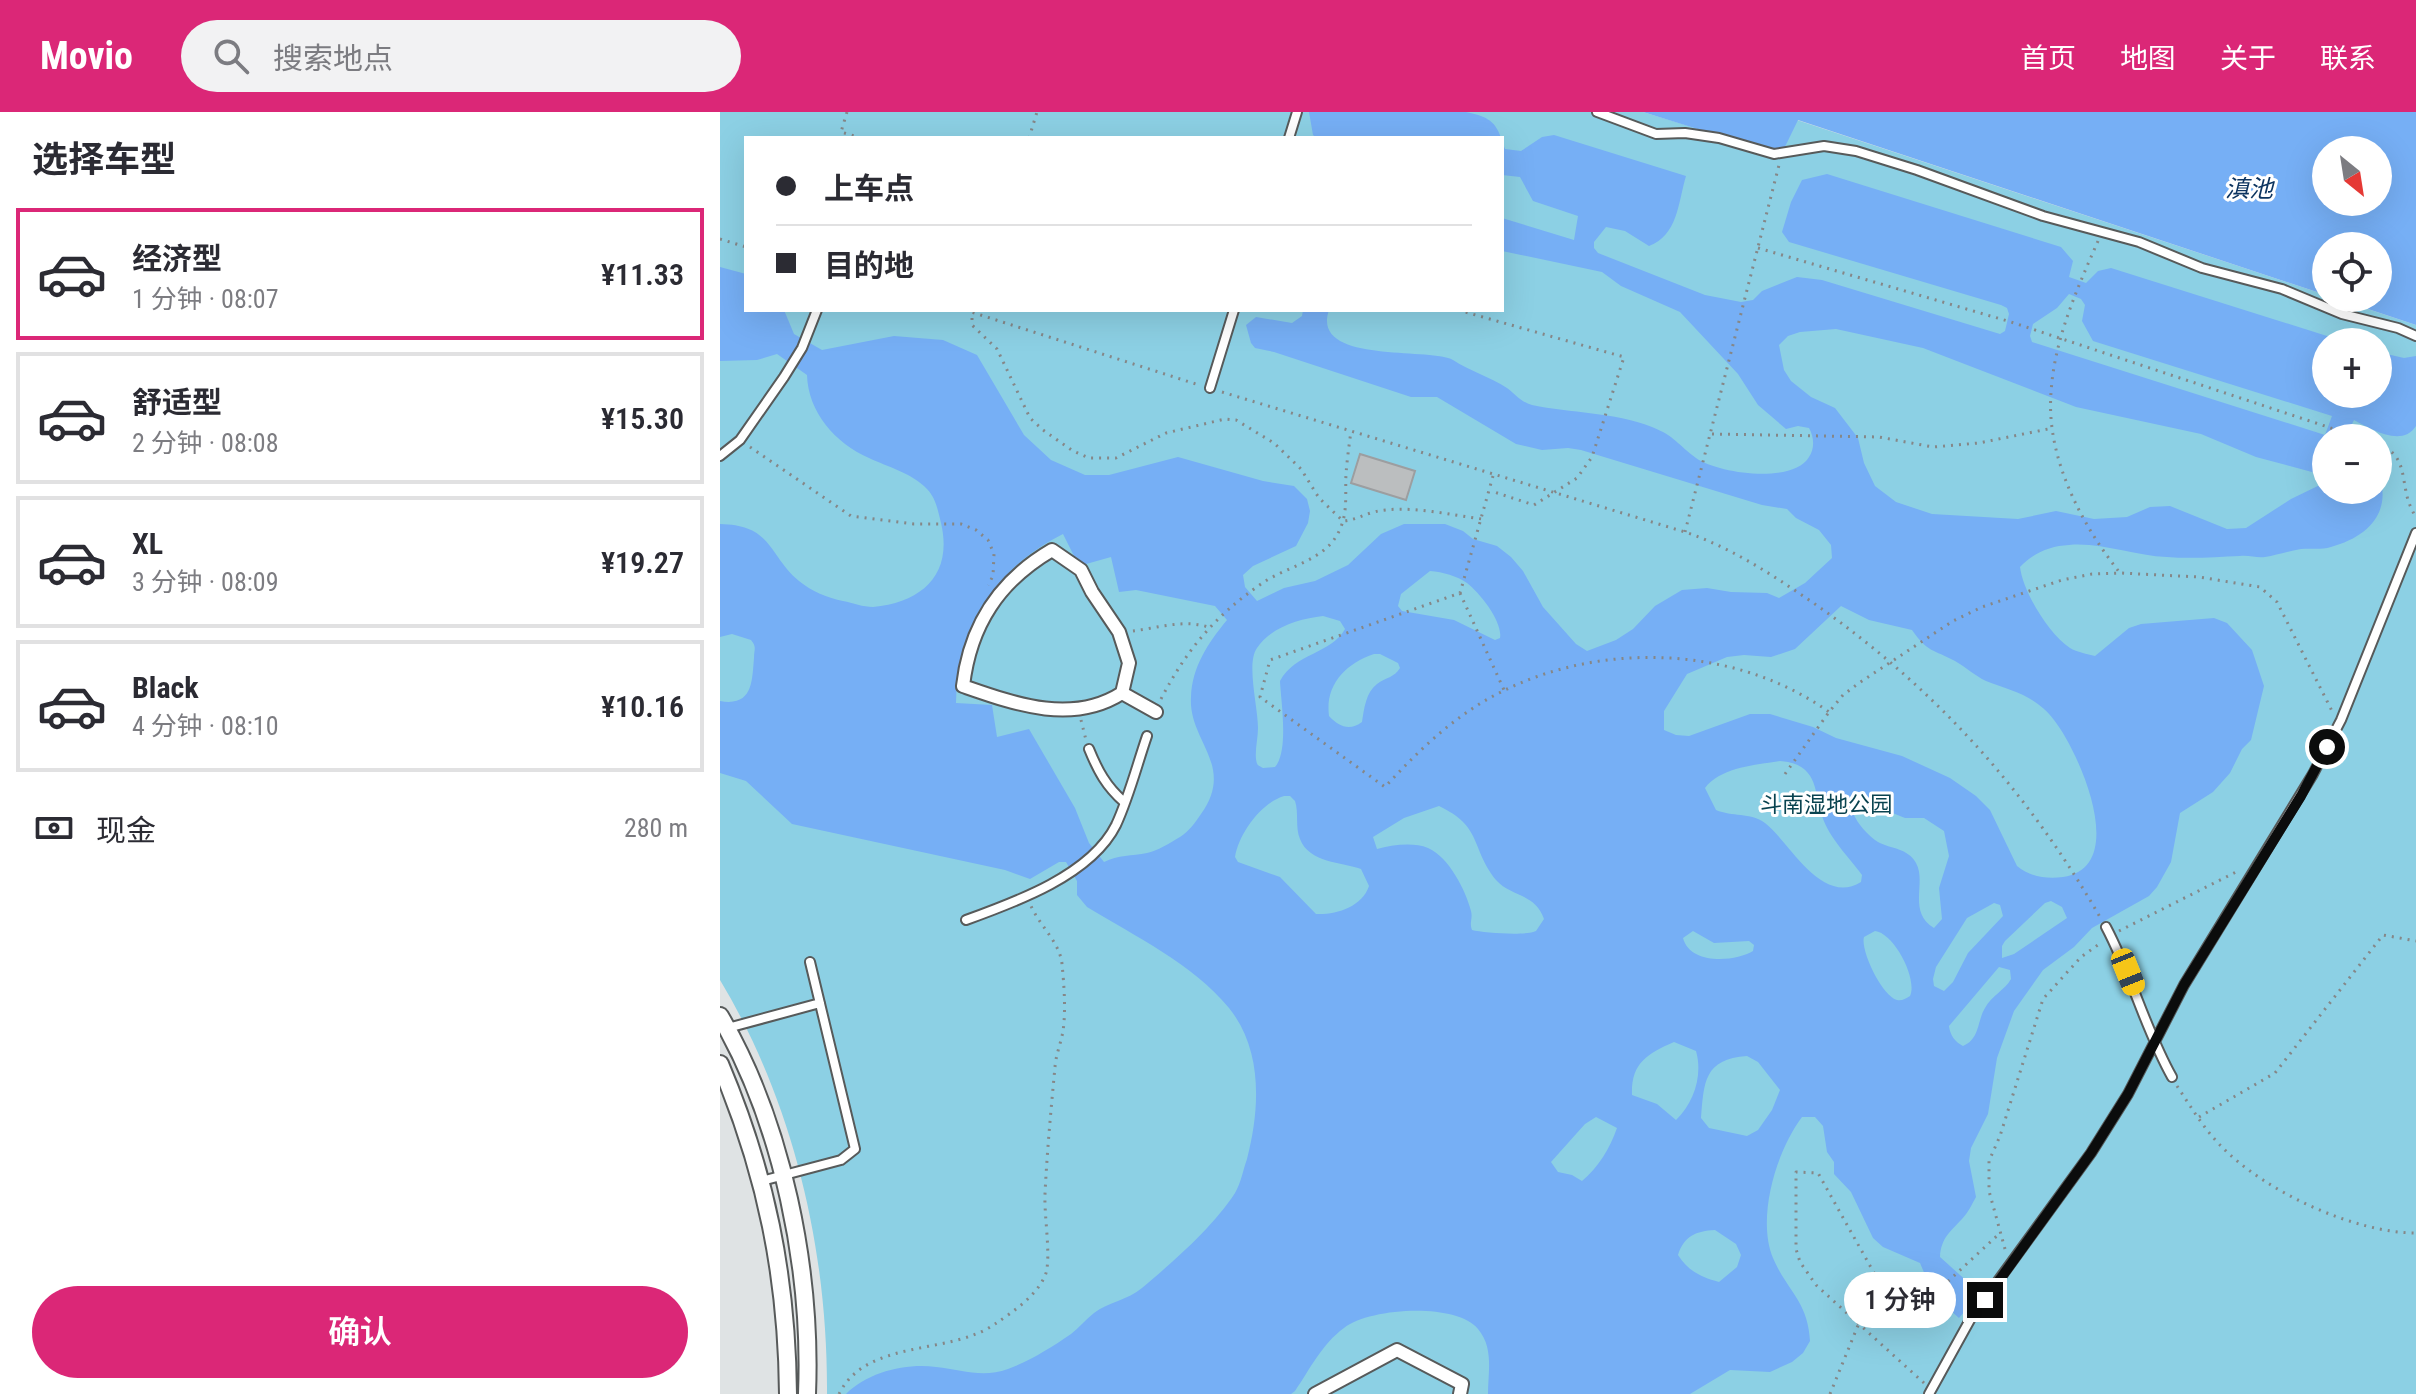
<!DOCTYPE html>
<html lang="zh">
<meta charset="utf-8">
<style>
body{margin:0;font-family:"Roboto Condensed","Noto Sans SC",sans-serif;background:#f2f2f3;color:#2b2b33;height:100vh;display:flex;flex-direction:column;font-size:30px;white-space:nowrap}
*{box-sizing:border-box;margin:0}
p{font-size:26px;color:#7c7c81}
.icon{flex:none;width:44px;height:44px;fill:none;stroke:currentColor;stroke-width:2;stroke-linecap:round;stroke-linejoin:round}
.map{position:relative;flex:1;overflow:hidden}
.side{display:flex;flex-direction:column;background:#fff;width:720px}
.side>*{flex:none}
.banner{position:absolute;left:24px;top:24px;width:760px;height:176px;border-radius:0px;box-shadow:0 8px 32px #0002;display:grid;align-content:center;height:176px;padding:0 32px;background:#fff}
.needle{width:52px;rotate:150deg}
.fabs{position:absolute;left:1592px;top:24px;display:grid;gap:16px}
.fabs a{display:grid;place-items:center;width:80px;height:80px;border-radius:50%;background:#fff;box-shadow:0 8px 32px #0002;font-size:40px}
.end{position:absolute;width:36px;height:36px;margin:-18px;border:10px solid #0b0c0c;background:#fff;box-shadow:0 0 0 4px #fff}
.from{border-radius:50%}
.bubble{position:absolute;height:56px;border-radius:28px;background:#fff;box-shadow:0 8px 32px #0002;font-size:26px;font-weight:600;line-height:56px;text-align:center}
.car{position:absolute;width:24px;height:48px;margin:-24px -12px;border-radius:10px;box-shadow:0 0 6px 2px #0007;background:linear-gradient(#f5c518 24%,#345 0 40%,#f5c518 0 76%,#345 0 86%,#f5c518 0)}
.banner b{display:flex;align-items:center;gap:28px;height:76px;font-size:30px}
.banner b+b{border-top:2px solid #e1e1e2}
.banner i{width:20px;height:20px;background:#2b2b33}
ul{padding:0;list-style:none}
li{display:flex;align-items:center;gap:24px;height:132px;margin:0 16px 12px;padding:0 16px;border:4px solid #e1e1e2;border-radius:0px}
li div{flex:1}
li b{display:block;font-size:30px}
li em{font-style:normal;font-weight:600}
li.current{border-color:#db2777}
li>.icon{width:72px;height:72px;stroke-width:1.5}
h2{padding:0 32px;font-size:36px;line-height:96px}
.pay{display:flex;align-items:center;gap:20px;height:88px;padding:0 32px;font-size:30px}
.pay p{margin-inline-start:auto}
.cta{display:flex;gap:16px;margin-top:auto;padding:16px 32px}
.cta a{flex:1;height:92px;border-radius:48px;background:#db2777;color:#fff;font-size:32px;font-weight:600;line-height:92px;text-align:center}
header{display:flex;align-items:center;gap:48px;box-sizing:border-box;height:112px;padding:0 40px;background:#db2777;color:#fff}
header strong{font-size:38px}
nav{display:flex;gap:44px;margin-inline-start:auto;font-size:28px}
.search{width:560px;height:72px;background:#f2f2f3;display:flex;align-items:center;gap:20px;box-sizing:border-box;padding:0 28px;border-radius:44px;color:#7c7c81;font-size:30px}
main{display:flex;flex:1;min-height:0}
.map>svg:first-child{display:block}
</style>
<header>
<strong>Movio</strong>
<div class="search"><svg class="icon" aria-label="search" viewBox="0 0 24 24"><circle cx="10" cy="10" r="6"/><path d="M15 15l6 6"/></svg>搜索地点</div>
<nav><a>首页</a><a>地图</a><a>关于</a><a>联系</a></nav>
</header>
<main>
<section class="side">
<h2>选择车型</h2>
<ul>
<li class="current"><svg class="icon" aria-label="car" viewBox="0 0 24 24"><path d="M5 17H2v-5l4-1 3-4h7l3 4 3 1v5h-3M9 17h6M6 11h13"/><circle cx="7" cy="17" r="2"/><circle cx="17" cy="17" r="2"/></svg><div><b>经济型</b><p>1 分钟 · 08:07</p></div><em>¥11.33</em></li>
<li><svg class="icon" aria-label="car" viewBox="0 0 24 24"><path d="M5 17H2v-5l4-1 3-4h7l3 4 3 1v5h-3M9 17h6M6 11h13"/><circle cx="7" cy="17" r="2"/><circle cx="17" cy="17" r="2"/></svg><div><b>舒适型</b><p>2 分钟 · 08:08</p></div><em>¥15.30</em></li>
<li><svg class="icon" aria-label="car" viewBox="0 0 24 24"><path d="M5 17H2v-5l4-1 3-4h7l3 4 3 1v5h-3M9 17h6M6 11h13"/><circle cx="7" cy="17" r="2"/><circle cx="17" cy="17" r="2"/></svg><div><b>XL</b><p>3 分钟 · 08:09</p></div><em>¥19.27</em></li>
<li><svg class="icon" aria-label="car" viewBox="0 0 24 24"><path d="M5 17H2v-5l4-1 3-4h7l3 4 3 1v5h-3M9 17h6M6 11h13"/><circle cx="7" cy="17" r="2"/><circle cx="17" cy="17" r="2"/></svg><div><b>Black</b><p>4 分钟 · 08:10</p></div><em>¥10.16</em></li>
</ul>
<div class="pay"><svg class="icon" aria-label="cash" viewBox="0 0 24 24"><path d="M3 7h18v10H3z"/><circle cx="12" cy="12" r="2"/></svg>现金<p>280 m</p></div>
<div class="cta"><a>确认</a></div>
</section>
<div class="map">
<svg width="1696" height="1282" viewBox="0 0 1696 1282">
<rect width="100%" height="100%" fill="#dfe3e4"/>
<path fill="#8cd0e4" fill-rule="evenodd" d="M0,0h923l138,42 16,-34 529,175v3h9l81,27v1069h-1589c1,-143 -33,-291 -107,-414zM26,26h756v172h-756zM1606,230h52v52h-52zM1606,326h52v52h-52z"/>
<path fill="#76aff5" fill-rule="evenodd" d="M589,0h157c18,4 29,7 35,26h-184l-4,-3z
M923,0h773v213l-81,-27h43v-52h-52v49l-528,-175 -17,35zM1606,38h52v52h-52z
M834,23l132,41c-8,27 -8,59 -37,70l-24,-15 -19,-4 -12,15v6l4,5 107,42 36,7 12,-2 9,-9 35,-14 25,3 178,54 5,-3 4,-17 -2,-6 -6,-3 -212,-63 -7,-10 9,-30 11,-22 25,-6 234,73 12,14 -4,16 17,6 12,-12 13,-3 235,74h-20v52h52v-42l26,6 12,-2v70c-14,22 -45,3 -62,-6l-9,18h-19v52h52v-19c15,40 -8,65 -47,76 -10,3 -20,1 -30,2 -12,2 -24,6 -36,8 -9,1 -16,-2 -25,-1 -24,1 -49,3 -73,1 -33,-1 -66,-15 -98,-12 -19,1 -36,8 -49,22 3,25 29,67 50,81 7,4 17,6 25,8l34,-28 12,-4 73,-6 13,5 25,27 12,36 -13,54 -9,9 -12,24 -17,19 -33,21 -9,49 -14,25 -8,9 -57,32 -18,19 -31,23 -29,41 -17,47 -9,56 -17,34 -2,13 7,36c-4,7 -8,16 -14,22 -12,13 -21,19 -22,38l40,36 -21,25 -25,-22 -14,-33 -37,-16 -10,-9 -22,-46 -17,-18v-12l-7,-10 -4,-26 -8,-9h-13c-25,33 -46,100 -29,141 14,33 35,43 37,83l-7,12 -11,9 -22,10 -40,-2 -40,24h-202c0,-22 6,-46 -10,-65 -22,-27 -109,-21 -134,-1 -22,16 -34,41 -49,63l-4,3h-445c22,-22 60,-31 90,-27 26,3 47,11 72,2 22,-8 44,-22 63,-35 8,-6 15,-15 23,-21 14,-11 34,-13 48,-25 31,-26 71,-61 93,-95 6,-10 8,-23 12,-34 13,-50 16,-109 -18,-151 -37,-45 -93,-71 -142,-101l-10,-12v-14l-11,-19h-7l-29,17 -25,-9 -213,-46 -46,-43 -26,-8v-72c33,6 32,-20 34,-43 0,-9 3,-11 -3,-18l-19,-6 -12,3v-113c53,1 48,31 79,57 12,10 29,17 44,20 10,2 20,6 30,6 50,-5 80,-33 68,-84 -3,-12 -5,-25 -14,-34 -15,-16 -39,-22 -58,-31 -34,-15 -61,-46 -62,-83l-30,-21 -20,6 -37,1v-94l26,7v36h38l10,24 28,16 72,-14 49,4 34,15 47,80 27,25 34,15h24l69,-18 85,24 31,5 13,13 3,12 -2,12 -12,23 -43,20 -10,9 2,12 12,14 27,-13 31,-7 33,-16 33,-31 23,-10h41l18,7 10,8 24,7 14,11 12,14 20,36 33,37 11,7 29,-11 17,-11 22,-23 27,-16 25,-2 24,4 36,1 12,5 26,-15 27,-25 -1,-13 -12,-15 -23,-12 -9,-9 -25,-4 -181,-55 -13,-2 -26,2 -26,-6 -79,-47h-26l-137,-45 -19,-4 -4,-5 -5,-18 10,-8 36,6 10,-7 1,-6h26c-19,55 102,37 124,50 17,11 37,17 54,28 8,6 14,14 25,17 39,8 81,7 120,22 23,9 26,18 44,31 23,16 97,26 113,-1 6,-9 5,-20 0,-29l-11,-2 -12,3 -28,-24 -20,-31 -58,-62 -59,-26 -19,-14 -100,-21v-33l72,22 4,-24 -45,-15 -13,-24 -18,-2v-34l3,8 16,2 21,-14zM1349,182l12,5 4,6 -3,16 11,20 239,75 -7,19 -293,-93 -2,-6 3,-12 24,-16zM1116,217l87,19 153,59 125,27 55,23 67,18 1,8 -33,16 -45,29 -19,1 -57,-23 -20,1 -23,10 -33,2 -38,-8 -38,8 -86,-5 -36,-12 -21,-16 -11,-23 -6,-25 -23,-30 -24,-11 -20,-16 -7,-11 -5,-25 9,-9 12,-4zM343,422l16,32 32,-9 8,35 17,-2 79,16 12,14c-19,23 -35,47 -36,77 -3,44 45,68 10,117 -6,9 -12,17 -21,23 -10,6 -23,14 -33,16 -15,3 -29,2 -43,9l-15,-19 -14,-35 -46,-79 -32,8 -5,-32 -36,-2c2,-75 39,-135 107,-169zM710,459c13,1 27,5 37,12 13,10 36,39 33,55l-5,2 -41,-20 -52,-9 -4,-5 3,-12zM1121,494l28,14 43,10c16,23 21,19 43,31 11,6 20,15 31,20 27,10 50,15 68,39 24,30 77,147 9,157 -16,2 -33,0 -46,-11l-27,-56 -14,-14 -26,-18 -48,-22 -66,-18 -23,-11 -43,-13h-20l-61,22 -13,-1 -12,-5v-19l23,-37 40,-17 17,-2 27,2 24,-8zM603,504l17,5 5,8c-14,25 -50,24 -65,52 1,21 9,70 -5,86l-12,1c-5,-3 -6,-2 -7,-9 -1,-10 2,-21 2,-31 0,-21 -12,-65 -1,-80 14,-21 42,-29 66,-32zM654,542h6l18,9 2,5c-6,10 -14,9 -23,16 -11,8 -13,25 -15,38 -12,9 -23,5 -33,-6 -4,-31 16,-52 45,-62zM1060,649c39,3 34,31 42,55 7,22 27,41 40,59l-1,7c-40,25 -73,-42 -96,-59 -15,-11 -33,-6 -49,-13l-11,-22c16,-21 51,-23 75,-27zM564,684h6l5,5c4,12 0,26 5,38 9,24 42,23 61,30l8,17c-7,21 -33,29 -53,28l-36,-37 -42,-15 -3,-5c4,-24 26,-54 49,-61zM1145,690l40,16h19l20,13 5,25 -10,32 3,31 -8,9c-27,-16 -7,-46 -18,-65 -8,-15 -25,-14 -38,-21 -10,-6 -21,-19 -25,-29l2,-6zM719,694c44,21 31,41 57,74 15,17 39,13 48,39l-8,12c-9,5 -53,2 -64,-1 -3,-8 1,-11 -1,-19 -5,-20 -22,-54 -43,-63 -15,-6 -36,-3 -51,1l-4,-12 31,-19zM1331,789l11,6 5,11 -53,36 -12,4v-12l3,-5 40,-38zM1274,791l6,2 3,11 -35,37 -15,29 -9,9 -10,-5 -1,-7 3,-12 31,-49zM973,819l21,12 35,-2 5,4 -1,6c-18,11 -63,14 -70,-13zM1155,819c19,2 43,48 35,65 -5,3 -8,5 -13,4 -15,-4 -37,-50 -33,-63zM1279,855l11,3 1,9c-6,11 -20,17 -26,29 -8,13 -5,31 -22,38 -8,-4 -13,-11 -14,-20zM954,930l22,9c7,24 -2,52 -20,69l-19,-16 -25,-9c-1,-31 14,-41 42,-53zM1027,944l11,6 22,28 -8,20 -14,20 -11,6 -38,-8 -8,-10c3,-36 3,-59 46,-62zM876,1005l21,11c-7,20 -19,40 -35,53l-10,-6 -14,-3 -7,-10 34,-38zM995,1118l21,14 5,11 -4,12 -18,15c-18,-5 -31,-11 -41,-27 6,-19 18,-24 37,-25z"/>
<path fill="#bbbebf" stroke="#9c9ea0" stroke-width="2" d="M640,342l55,17 -9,29 -55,-17z"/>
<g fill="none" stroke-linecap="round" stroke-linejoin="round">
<defs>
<path id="service" d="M877,0l59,22 29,-1 34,5 55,16 50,-8 32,5 61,19 126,46 96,26 63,26 80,21 60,25 56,14 18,8
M569,26l8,-26
M490,276l24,-78
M0,344l20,-16 44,-63 18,-29 15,-38
M369,637c9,22 17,37 35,53
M246,808c50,-18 125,-45 150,-95 13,-28 21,-60 31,-89
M1386,815c26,49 39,102 66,150
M4,917l96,-26
M42,1069l79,-21 14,-11 -45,-187
M1209,1282l42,-76 120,-165 37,-59 56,-109 129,-211 28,-54 75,-187"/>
<path id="pedestrian" d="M402,581l7,-30 -10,-31 -27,-40 -11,-22 -29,-20c-53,31 -82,75 -89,136 52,18 109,39 159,7l34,19
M595,1282l82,-44 65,34 -2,10"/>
<path id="minor" d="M0,904c63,108 92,254 87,378
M0,952c46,109 67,212 68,330"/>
</defs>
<use href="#service" stroke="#575a5a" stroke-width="12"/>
<use href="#pedestrian" stroke="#575a5a" stroke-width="16"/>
<use href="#minor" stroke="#575a5a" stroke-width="20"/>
<path stroke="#858788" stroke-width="3" stroke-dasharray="2 6" stroke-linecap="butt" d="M127,0l-6,20 20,6
M309,26l8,-26
M0,127l26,8
M1378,129c-21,48 -44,99 -47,152 -5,64 30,131 69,180
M1038,136l253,74 350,116
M245,198l234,75
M252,198v15l25,24 33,69 13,12 30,21 16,7h27l50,-25 59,-14 11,1 38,23 27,26 18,29 24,23c12,-1 20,-6 31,-9 31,-8 76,3 108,7
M738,198l166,47 -32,100 -15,21 -43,27 -43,-14
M502,280l463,140c47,16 86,42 127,70 122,85 214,187 288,315
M992,322l167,3 54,10 46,-4 74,-15
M1658,332c28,11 23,31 30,56 2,6 5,12 8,18
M30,335l101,69 63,8h47l15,6 12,10 6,14 -1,22 -5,9
M773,364l-33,117 -190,67 -10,37 125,90c35,-38 71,-73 118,-96 100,-50 234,-45 326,21
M965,420l94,-367
M740,481l44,97
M413,519c24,-3 51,-12 75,-4
M441,587c26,-50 54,-83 100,-115 25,-18 66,-23 79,-55 8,-17 5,-37 6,-55 1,-14 3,-28 5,-43
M361,608l5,20
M1065,662l44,-62 14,-17 16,-12 94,-62 29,-14 80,-27 30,-6 28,-1 79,4 61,10 17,15 55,109
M1399,819l121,-61
M1457,974c14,21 27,43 44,60 43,45 133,87 195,87
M1479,1005l76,-44 108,-138 33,6
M1285,1137l-16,-58v-30l11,-25 43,-137 38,-42 21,-15
M1204,1271l-108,-98 -16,-23 -4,-13v-77l22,1 65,116c15,14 27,18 46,10l71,-66
M119,1282c28,-56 110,-38 156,-70 18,-12 44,-30 51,-51 5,-18 -2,-57 -1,-79 2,-42 6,-85 10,-127 1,-13 6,-24 8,-36 3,-20 1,-47 -1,-67 -2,-21 -22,-38 -31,-58
M1110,1282l29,-71"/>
<use href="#service" stroke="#fff" stroke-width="8"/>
<use href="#pedestrian" stroke="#fff" stroke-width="12"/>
<use href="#minor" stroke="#fff" stroke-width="16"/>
</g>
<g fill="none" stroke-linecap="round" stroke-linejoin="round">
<path stroke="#0b0c0c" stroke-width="10" d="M1265,1188l106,-147 37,-59 56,-109 117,-189 26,-49"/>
</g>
<g text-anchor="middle" stroke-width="6" stroke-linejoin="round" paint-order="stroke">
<g font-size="22" fill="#094350" stroke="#fff">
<text x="1106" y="700">斗南湿地公园</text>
</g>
<g font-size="24" font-style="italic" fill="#0c3460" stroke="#fff">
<text x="1529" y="85">滇池</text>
</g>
</g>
</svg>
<div class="fabs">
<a><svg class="needle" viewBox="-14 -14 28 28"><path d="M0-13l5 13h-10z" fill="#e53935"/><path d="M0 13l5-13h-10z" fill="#7c7c81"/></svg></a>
<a><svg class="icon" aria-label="locate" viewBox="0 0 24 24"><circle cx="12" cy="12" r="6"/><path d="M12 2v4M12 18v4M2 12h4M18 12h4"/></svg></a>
<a>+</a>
<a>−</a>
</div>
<i class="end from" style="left:1607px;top:635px"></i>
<i class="end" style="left:1265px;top:1188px"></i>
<div class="bubble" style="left:1124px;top:1160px;width:112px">1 分钟</div>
<i class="car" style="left:1408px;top:860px;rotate:158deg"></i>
<div class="banner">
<b><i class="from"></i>上车点</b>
<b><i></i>目的地</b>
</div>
</div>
</main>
